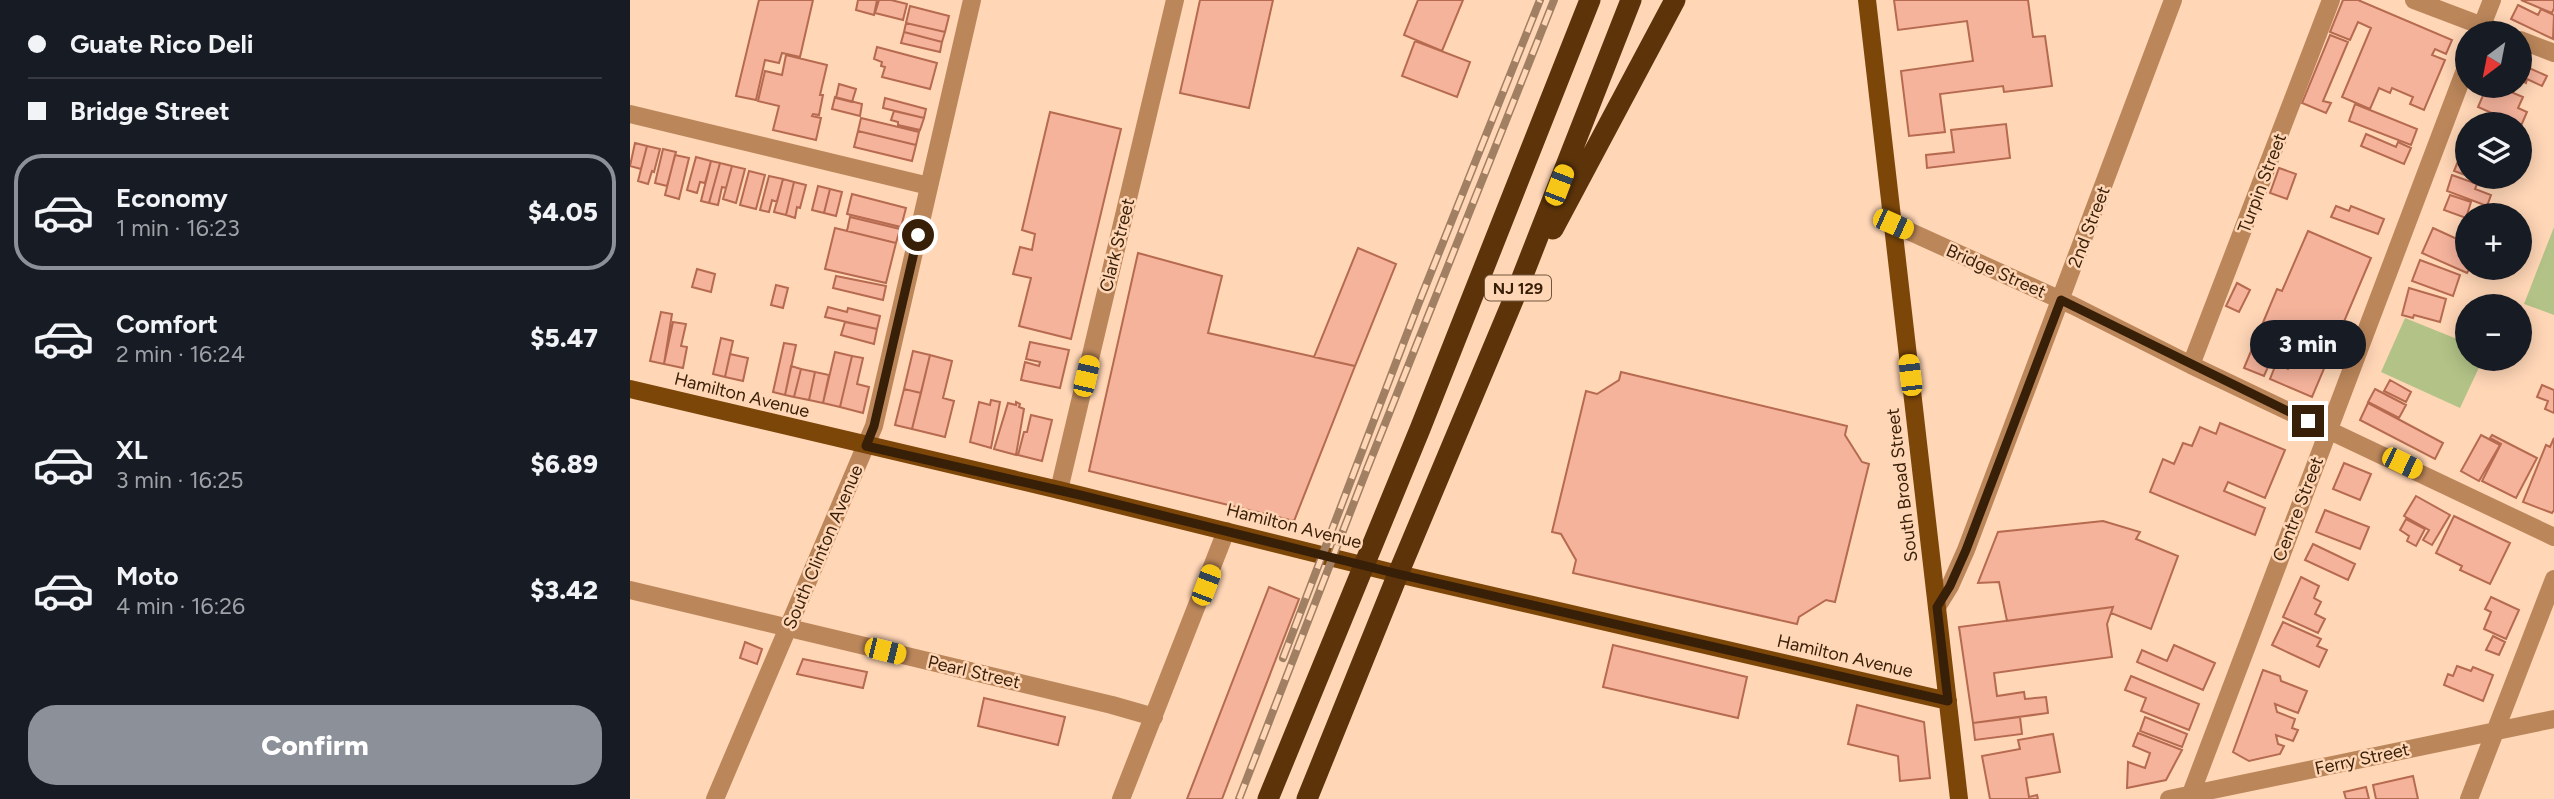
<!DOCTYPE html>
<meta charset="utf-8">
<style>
body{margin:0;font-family:Figtree,sans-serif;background:#20242c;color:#f1f3f6;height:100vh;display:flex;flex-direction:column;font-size:26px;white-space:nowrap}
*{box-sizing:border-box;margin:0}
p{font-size:23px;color:#9ea1a6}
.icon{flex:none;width:38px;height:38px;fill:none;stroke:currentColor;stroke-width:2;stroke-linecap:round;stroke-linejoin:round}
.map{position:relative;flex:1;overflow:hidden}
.sheet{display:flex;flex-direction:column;background:#171b24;width:630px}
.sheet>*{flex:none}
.top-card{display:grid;align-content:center;height:154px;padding:0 28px;background:#171b24}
.needle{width:46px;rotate:212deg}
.fabs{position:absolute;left:1825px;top:21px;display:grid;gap:14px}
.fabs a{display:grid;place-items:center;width:77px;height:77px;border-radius:50%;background:#171b24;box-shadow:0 4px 18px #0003;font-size:35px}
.end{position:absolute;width:32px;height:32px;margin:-16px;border:9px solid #381f07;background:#fff;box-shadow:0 0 0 4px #fff}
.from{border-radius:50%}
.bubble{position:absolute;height:49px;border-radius:24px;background:#171b24;box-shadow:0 4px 18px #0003;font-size:23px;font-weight:800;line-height:49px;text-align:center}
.car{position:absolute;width:21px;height:42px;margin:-21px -10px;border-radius:9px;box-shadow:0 0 5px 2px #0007;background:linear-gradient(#f5c518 24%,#345 0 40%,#f5c518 0 76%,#345 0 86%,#f5c518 0)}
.top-card b{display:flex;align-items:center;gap:24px;height:66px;font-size:26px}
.top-card b+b{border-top:2px solid #363941}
.top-card i{width:18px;height:18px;background:#f1f3f6}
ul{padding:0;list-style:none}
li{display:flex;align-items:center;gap:21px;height:116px;margin:0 14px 10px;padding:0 14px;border:4px solid transparent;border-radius:28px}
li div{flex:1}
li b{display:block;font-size:26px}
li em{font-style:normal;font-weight:800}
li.on{border-color:#8c9099}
li>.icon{width:63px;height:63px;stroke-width:1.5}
.action{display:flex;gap:14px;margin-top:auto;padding:14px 28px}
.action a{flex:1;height:80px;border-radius:28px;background:#8c9099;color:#fff;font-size:28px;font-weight:800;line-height:80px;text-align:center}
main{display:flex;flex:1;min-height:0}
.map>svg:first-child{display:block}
</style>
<main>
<section class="sheet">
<div class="top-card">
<b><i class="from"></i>Guate Rico Deli</b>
<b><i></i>Bridge Street</b>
</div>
<ul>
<li class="on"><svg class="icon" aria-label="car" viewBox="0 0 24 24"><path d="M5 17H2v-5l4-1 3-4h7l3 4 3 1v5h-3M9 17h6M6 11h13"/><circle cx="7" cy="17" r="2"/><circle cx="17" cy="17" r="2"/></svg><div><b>Economy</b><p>1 min · 16:23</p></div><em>$4.05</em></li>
<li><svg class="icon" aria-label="car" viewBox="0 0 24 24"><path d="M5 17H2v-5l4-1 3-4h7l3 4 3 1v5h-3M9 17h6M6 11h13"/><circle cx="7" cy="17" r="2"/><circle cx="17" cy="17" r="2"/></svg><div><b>Comfort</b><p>2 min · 16:24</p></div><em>$5.47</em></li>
<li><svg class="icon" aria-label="car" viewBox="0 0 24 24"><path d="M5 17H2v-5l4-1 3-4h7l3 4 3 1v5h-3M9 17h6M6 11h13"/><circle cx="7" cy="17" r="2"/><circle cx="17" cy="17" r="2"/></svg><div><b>XL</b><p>3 min · 16:25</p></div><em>$6.89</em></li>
<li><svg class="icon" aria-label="car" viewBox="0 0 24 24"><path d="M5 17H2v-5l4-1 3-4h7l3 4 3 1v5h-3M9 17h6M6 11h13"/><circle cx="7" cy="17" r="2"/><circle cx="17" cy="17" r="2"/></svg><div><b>Moto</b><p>4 min · 16:26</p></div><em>$3.42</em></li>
</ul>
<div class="action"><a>Confirm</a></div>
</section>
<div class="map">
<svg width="1924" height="799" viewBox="0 0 1924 799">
<rect width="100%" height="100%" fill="#ffd6b6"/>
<path fill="#b3c387" d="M1924,227v88l-30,-11z
M1775,318l62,25 1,16h15l-23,49 -79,-36z"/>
<path fill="#f5b39c" stroke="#b66a4f" stroke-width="2" d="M129,0h54l-13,57 -18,-4 -3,10 -14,-3 -9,40 -20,-4z
M228,0h19l-3,15 -18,-5z
M249,0h12l16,4 -4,16 -28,-7z
M570,0h73l-24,108 -69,-15z
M788,0h45l-21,51 -38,-16z
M1264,0h134l5,37 12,-1 7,50 -48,6 -1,-6 -63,8 5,38 -36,4 -8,-65 72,-10 -6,-40 -69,9z
M1713,0h15l94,40 -6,14 -11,-5 -3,6 13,5 -21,50 -14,-6 3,-7 -21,-9 -2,5 -11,-5 -9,21 -28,-12 29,-69 -13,-6 -8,18 -20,-8z
M1891,0h33v8l-2,5z
M1888,5l20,10 3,-6 13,6 -1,24 -42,-20z
M280,6l39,10 -4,16 -39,-9z
M276,23l39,9 -3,10 -38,-10z
M274,32l38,10 -2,10 -39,-9z
M1700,35l18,7 -25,59 8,2 -5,10 -24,-10z
M785,41l55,21 -13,35 -55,-21z
M247,47l60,16 -7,26 -48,-12 3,-10 -4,-1 1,-4 -8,-3z
M156,55l41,10 -7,30h3l-4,20 -6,-1 -1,2 9,2 -5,22 -43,-10 6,-24 -21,-5 7,-30 17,4z
M1890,64l27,12 -5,10 -15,-7 -1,4 -6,-3z
M209,84l17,5 -4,13 -16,-4z
M1857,86h10l26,11 -5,11 9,4 -6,14 -43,-19z
M205,97l27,7 -2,12 -28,-7z
M255,98l41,11 -2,9 -41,-10z
M1725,104l62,25 -6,16 -62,-24z
M264,111l30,7 -4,12 -22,-5v-3l-7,-2z
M420,112l71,17 -50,210 -52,-13 12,-48 -18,-4 7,-27 12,3 3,-16 -13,-4z
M231,118l58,14 -3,13 -58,-14z
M1376,124l4,34 -83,10 -1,-13 28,-3 -3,-22z
M228,131l58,14 -4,16 -58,-14z
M1736,134l30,13 2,-5 13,6 -7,16 -43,-18z
M5,143l12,3 -6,23 -11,-3z
M1835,144l3,1v31l-14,-5z
M17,146l13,3 -6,23 -2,-1 -4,13 -10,-3z
M33,149l13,3 -9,34 -12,-3z
M45,155l14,3 -10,41 -14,-4z
M66,157l15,4 -6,22 -5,-1 -3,11 -10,-3z
M81,161l9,2 -11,40 -8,-2z
M90,163l12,3 -6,22 -4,-1 -4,18 -9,-2z
M102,166l13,3 -9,34 -13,-4z
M1649,168l17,6 -9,25 -17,-6z
M119,171l16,4 -9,34 -16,-4z
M1822,175l25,9 -2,5 16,6 -4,11 -40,-15z
M139,176l14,3 -6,23 -5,-2 -3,12 -9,-2z
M153,179l11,3 -8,33 -12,-3z
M164,182l12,3 -6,23 -3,-1 -2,11 -9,-3z
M188,186l12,3 -6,24 -12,-3z
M200,189l12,3 -6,24 -12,-3z
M222,194l54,14 -5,19 -54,-13z
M1820,195l21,7 -5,16 -22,-8z
M1706,206l13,5 2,-5 33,13 -6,15 -47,-17z
M220,217l50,12 -4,14 -49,-12z
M205,228l61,15 -10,40 -61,-14z
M1803,228l35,16 -6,13 6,3v8h2l-3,5 -45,-20z
M1678,231l63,27 -59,139 -42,-18 6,-15 12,5 4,-9 -18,-7 -10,23 -20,-8 33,-79 5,2z
M728,248l38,16 -41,102 -41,-9z
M508,253l84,23 -14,57 147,33 -61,155 -205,-50z
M1790,260l40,15 -7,21 -41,-15z
M67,269l18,5 -4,18 -19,-5z
M206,276l50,10 -3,14 -50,-12z
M1607,283l13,7 -11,22 -13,-6z
M146,285l12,3 -5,20 -12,-3z
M1779,288l37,11 -6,23 -26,-7 -1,3 -11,-3z
M198,307l19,5 1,-4 32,8 -3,13 -52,-12z
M31,312l11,2 -8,50 -14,-3z
M43,322l13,2 -5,22 6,1 -4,21 -19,-4z
M215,322l32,7 -3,15 -33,-9z
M91,338l12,3 -8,36 -12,-3z
M400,342l39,8 -9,38 -39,-8 4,-18 14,4 1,-4 -14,-3z
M154,343l12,2 -11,50 -12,-3z
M283,351l17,4 -9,38 -17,-4z
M205,352l17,4 -12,51 -17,-4z
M100,354l18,4 -5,23 -18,-4z
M300,355l22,6 -9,37 11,3 -9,36 -33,-8z
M222,356l11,2 -6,26 12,3 -6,26 -23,-6z
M161,366l10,3 -7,28 -9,-2z
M171,369l14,3 -6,28 -15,-3z
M185,372l14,3 -6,28 -14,-3z
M991,372l226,54 -2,9 17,27 7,2 -34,138 -9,-2 -27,17 -2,7 -224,-51 3,-13 -15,-26 -9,-2 34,-141 11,3 22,-14z
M1760,380l21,12 -5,10 -22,-11z
M1912,385l12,5v23l-9,-4 3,-8 -11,-4z
M274,389l17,4 -9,36 -17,-4z
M1745,389l31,16 -7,13 -31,-16z
M361,400l9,2 -9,46 -21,-6 9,-40 11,3z
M386,402l4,2 -1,3 5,2 -8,46 -22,-6 14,-46 8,2z
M1738,403l75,40 -8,16 -75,-39z
M401,415l21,5 -10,41 -24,-6 6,-23h3z
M1590,423l65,27 -20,48 -37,-16 -4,9 41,17 -10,27 -105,-43 13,-33 11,5 9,-21 9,3 8,-19 16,7z
M1851,435l19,10 -21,36 -18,-10z
M1862,435l45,23 -21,40 -34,-17 19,-37 -11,-6z
M1924,438v72l-2,3 -29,-11 23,-57 4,2z
M1714,463l27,11 -11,26 -27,-11z
M1786,496l34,19 -18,30 -9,-5 6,-10 -25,-14z
M1695,510l44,17 -9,22 -44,-17z
M1824,516l56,27 -20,41 -30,-14 2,-4 -26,-13z
M1776,519l19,10 -9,17 -9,-5 2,-5 -9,-6z
M1473,521l37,11 -4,7 42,17 -27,73 -40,-16 2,-6 -106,14 -8,-39 -21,1 20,-51z
M1683,544l42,20 -7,16 -43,-20z
M1671,577l18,9 -5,12 7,4 -6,12 10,5 -7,14 -35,-16z
M639,587l30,12 -77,200h-35z
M1861,597l28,13 -13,29 -22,-10 7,-17 -6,-3z
M1483,607l-6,17 5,33 -118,16 3,23 27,-4 1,7 21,-2 2,16 -75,10 -14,-96z
M1653,622l38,17 -4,7 10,4 -8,17 -47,-22z
M1863,636l12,6 -6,13 -13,-5z
M115,642l17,7 -5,15 -17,-6z
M983,645l134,32 -9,41 -135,-31z
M1544,645l41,18 -12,27 -66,-28 5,-12 25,11z
M173,659l64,13 -4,16 -66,-14z
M1827,666l14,5 2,-4 20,8 -10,26 -39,-16 4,-11 5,2z
M1633,670l17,6 1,5 26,10 -9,22 -23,-9 2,8 18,7 -3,9 6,2 -5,11 -17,-6 2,9 6,2 -4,8 -31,7 -16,-9z
M1501,676l68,28 -10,26 -48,-19 5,-13 -21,-8z
M354,698l81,19 -7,28 -80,-19z
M1227,705l67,17 6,56 -30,3 -2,-25 -50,-12z
M1390,717l2,17 -47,6 -2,-17z
M1515,717l42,17 -5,13 -42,-16z
M1508,733l44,17 -16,30 -39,8 1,-26 17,6 5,-15 -17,-7z
M1423,734l7,38 -34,6 3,19 8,-2 1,4h-48l-8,-43 38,-7 -2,-9z
M1783,776l5,23h-42l-3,-14z
M1736,787l3,12h-23l-2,-7z"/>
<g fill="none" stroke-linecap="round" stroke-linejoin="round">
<path stroke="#bb865a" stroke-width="18" d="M1784,0l87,33
M1849,33l13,-33
M1890,40l34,13
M0,114l299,72
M1263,224l181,82 117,59 363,172
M1561,365l140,-365
M429,490l116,-490
M0,590l482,115 42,12
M1307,607l13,-21 16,-36 207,-550
M85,799l159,-373 98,-426
M491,799l105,-268
M1539,799l385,-80
M1559,799l279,-737
M1839,799l85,-220"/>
<path stroke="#7c4609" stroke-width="18" d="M1237,0l92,799
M0,389l429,101 339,84 550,127"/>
<path stroke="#5d340a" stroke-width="21" d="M923,229l122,-229
M638,799l152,-370 170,-429
M677,799l91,-225 116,-276 117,-298"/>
<defs>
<path id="rail" d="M653,658l135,-353 122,-305
M609,799l128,-330 187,-469"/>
</defs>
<use href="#rail" stroke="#a07f63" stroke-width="8"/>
<use href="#rail" stroke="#ffd6b6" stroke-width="5" stroke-dasharray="16" stroke-linecap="butt"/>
</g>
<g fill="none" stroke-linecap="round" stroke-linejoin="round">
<path stroke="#381f07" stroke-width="9" d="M288,235l-44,191 -8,20 214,49 318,79 550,127 -11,-94 13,-21 16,-36 95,-250 247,121"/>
</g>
<g text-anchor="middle" stroke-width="5" stroke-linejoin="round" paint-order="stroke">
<rect fill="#ffd6b6" stroke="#74563c" stroke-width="2" x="855" y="275.5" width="66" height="25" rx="5"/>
<g font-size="16" font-weight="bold" fill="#381f07">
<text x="888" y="294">NJ 129</text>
</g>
<g font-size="18" fill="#381f07" stroke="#ffd6b6">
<text transform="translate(1632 183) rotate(-69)" y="6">Turpin Street</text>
<text transform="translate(1459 227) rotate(-69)" y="6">2nd Street</text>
<text transform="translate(487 245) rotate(-76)" y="6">Clark Street</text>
<text transform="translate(1366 271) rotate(24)" y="6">Bridge Street</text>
<text transform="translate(112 395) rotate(14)" y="6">Hamilton Avenue</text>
<text transform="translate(1272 485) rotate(-97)" y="6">South Broad Street</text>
<text transform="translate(1668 509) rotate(-69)" y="6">Centre Street</text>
<text transform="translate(664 526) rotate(14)" y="6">Hamilton Avenue</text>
<text transform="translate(193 547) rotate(-67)" y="6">South Clinton Avenue</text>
<text transform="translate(1215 656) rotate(13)" y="6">Hamilton Avenue</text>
<text transform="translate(344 672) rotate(13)" y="6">Pearl Street</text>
<text transform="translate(1732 759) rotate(-12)" y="6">Ferry Street</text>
</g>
</g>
</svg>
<div class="fabs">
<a><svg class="needle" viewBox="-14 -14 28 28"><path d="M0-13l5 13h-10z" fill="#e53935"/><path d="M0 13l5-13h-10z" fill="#9ea1a6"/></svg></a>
<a><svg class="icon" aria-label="layers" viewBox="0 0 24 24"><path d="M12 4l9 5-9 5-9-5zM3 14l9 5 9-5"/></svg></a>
<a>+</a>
<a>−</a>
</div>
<i class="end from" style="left:288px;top:235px"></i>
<i class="end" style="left:1678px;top:421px"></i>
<div class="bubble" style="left:1620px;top:320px;width:116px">3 min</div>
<i class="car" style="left:929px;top:185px;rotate:21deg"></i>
<i class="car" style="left:1263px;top:224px;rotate:114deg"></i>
<i class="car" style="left:1280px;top:375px;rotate:353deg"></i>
<i class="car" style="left:456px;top:376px;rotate:13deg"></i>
<i class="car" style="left:1772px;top:463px;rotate:116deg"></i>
<i class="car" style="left:576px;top:585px;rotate:21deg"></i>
<i class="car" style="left:255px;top:651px;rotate:104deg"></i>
</div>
</main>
